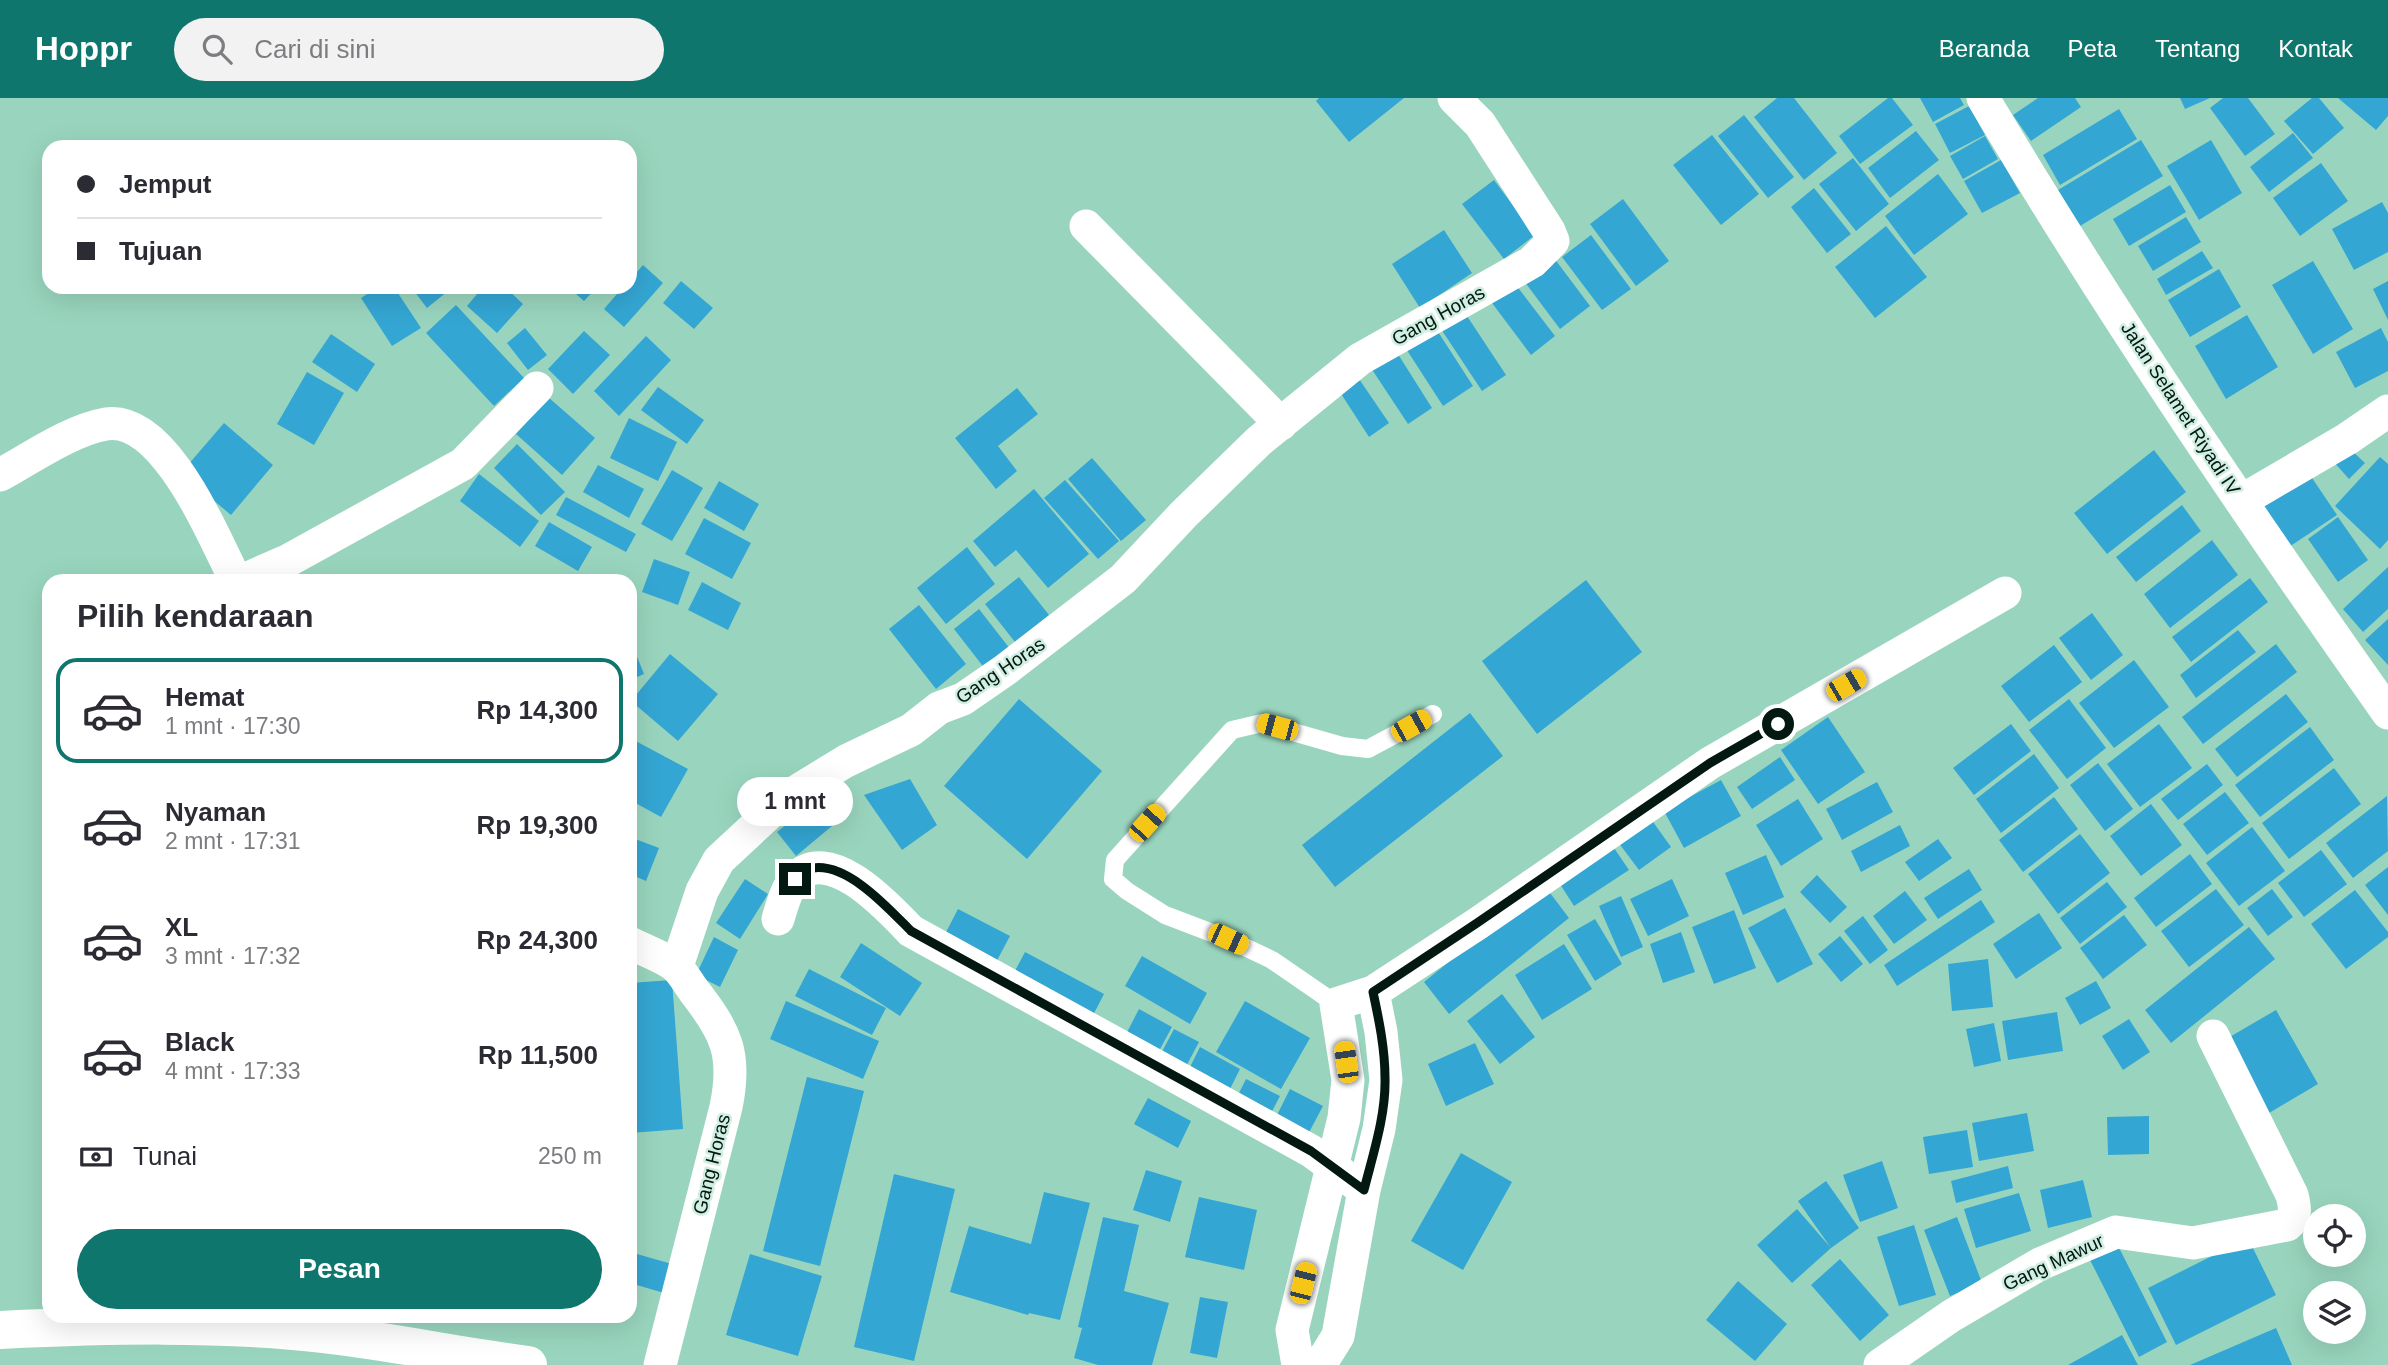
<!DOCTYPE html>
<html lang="id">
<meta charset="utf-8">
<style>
body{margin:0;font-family:Helvetica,sans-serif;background:#f2f2f3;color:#2b2b33;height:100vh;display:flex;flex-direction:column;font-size:26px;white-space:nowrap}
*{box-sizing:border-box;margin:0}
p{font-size:23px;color:#7c7c81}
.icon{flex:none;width:38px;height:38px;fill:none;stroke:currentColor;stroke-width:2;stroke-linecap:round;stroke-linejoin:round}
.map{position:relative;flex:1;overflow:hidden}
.details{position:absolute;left:42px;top:476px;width:595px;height:749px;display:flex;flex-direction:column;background:#fff;border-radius:21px;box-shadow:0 7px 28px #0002}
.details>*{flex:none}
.hud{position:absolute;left:42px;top:42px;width:595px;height:154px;border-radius:21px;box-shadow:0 7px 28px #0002;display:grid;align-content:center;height:154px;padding:0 35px;background:#fff}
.fabs{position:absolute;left:2303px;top:1106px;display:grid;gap:14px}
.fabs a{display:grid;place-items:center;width:63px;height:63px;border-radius:50%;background:#fff;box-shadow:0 7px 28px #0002;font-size:35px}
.end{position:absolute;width:32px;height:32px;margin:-16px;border:9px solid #021811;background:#fff;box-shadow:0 0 0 4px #fff}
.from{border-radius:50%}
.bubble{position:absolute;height:49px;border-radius:24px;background:#fff;box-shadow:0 7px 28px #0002;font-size:23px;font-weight:700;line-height:49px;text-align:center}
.car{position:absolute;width:21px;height:42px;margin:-21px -10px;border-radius:9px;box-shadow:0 0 5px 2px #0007;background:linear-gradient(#f5c518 24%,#345 0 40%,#f5c518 0 76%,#345 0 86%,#f5c518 0)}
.hud b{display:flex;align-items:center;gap:24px;height:66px;font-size:26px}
.hud b+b{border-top:2px solid #e1e1e2}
.hud i{width:18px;height:18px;background:#2b2b33}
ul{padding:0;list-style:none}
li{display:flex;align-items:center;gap:21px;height:105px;margin:0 14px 10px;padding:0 21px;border:4px solid transparent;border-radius:21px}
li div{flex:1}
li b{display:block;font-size:26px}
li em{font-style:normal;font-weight:700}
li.active{border-color:#0f766e}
li>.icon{width:63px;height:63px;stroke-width:1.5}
h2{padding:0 35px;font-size:32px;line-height:84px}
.pay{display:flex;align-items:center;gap:18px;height:77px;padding:0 35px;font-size:26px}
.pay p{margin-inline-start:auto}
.action{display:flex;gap:14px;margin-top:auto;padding:14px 35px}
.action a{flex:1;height:80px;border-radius:42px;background:#0f766e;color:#fff;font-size:28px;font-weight:700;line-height:80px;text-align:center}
header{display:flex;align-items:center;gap:42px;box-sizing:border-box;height:98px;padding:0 35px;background:#0f766e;color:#fff}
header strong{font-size:33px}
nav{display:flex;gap:38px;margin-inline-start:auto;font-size:24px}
.search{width:490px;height:63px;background:#f2f2f3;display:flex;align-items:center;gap:18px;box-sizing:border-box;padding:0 24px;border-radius:38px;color:#7c7c81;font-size:26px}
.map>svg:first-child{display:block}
</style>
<header>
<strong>Hoppr</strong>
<div class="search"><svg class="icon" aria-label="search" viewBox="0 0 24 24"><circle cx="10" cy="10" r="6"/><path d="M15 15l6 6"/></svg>Cari di sini</div>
<nav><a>Beranda</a><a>Peta</a><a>Tentang</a><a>Kontak</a></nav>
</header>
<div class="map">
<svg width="2388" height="1267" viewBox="0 0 2388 1267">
<rect width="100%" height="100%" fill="#99d5be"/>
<path fill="#34a6d3" d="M1319,0h85l-55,44 -33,-41z
M1777,0h17l43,55 -33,27 -50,-63z
M1888,0h4l21,27 -53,39 -21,-28z
M1920,0h40l4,7 -31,17z
M2038,0h37l6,9 -50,34 -18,-26z
M2180,0h30l-25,11z
M2223,0h25l27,36 -30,22 -35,-48z
M2312,0h7l25,30 -31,26 -29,-33z
M2338,0h50v18l-12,14z
M1969,8l16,29 -35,18 -15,-29z
M2119,11l18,30 -77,46 -17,-30z
M1744,17l50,62 -26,21 -50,-62z
M1916,33l23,29 -49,38 -22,-30z
M2293,35l20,25 -44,34 -19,-25z
M1712,37l47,59 -38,31 -48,-60z
M1985,38l13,23 -35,20 -13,-23z
M2141,42l22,36 -83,50 -22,-36z
M2211,42l31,53 -43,27 -32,-54z
M1853,60l36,46 -33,27 -37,-47z
M2001,62l19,33 -38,20 -18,-32z
M2321,65l27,38 -48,35 -27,-38z
M1938,76l30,40 -54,41 -29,-39z
M1494,82l41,55 -31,24 -42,-55z
M2170,87l16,27 -57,34 -16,-27z
M1814,90l37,46 -24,19 -36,-46z
M1623,101l46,62 -33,25 -46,-62z
M2382,104l6,11v39l-34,18 -22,-41z
M2186,119l15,25 -48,29 -15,-25z
M1886,128l41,51 -52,41 -40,-51z
M1444,132l28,43 -52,35 -28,-44z
M1591,137l40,54 -29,21 -40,-53z
M2202,153l11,17 -47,27 -9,-16z
M1554,160l36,48 -30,23 -36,-48z
M2313,163l40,68 -40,25 -41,-69z
M643,167l20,18 -39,44 -20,-18 19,-22h7v-7z
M2219,171l22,38 -51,30 -22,-37z
M681,183l32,27 -19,21 -31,-26z
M2388,183v39l-15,-31z
M1516,187l39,51 -24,19 -39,-52z
M378,189h16l27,41 -29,18 -31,-48z
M411,189h42l-26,21z
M483,189h22l18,17 -26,29 -30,-27z
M568,189h29l-13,14z
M456,207l68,73 -30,28 -68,-73z
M1463,212l43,65 -24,16 -43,-65z
M2247,217l31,52 -52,32 -31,-53z
M1433,226l40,62 -30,20 -40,-62z
M525,230l22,27 -19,15 -21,-27z
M2381,230l7,14v29l-33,17 -19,-36z
M584,233l26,24 -37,39 -25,-25z
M331,236l44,30 -18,28 -45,-30z
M646,238l25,24 -52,56 -25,-25z
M1396,253l36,57 -24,16 -37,-56z
M307,274l37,21 -30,52 -37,-21z
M1355,275l34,50 -20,14 -33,-51z
M658,289l46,33 -17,24 -46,-34z
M1017,290l21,26 -40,32 19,25 -21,18 -41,-51z
M548,299l47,41 -33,37 -46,-41z
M629,320l48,24 -19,39 -48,-23z
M224,325l49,42 -42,50 -50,-42z
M517,346l48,48 -24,23 -47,-47z
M2347,348l18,17 -16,16 -17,-19z
M2154,352l32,42 -79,62 -33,-41z
M2380,359l8,7v76l-8,9 -45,-43z
M1092,360l54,62 -25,21 -53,-62z
M598,367l46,24 -15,29 -46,-26z
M2306,371l31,46 -54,36 -30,-46z
M672,372l31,18 -31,53 -31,-17z
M479,376l60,47 -19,26 -60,-46z
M1065,382l54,61 -21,18 -54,-61z
M719,383l40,23 -15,27 -40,-23z
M1034,391l55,65 -41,34 -32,-38 -21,17 -22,-26z
M566,399l70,37 -10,18 -70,-37z
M2182,407l19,26 -65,51 -20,-25z
M2338,419l30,43 -30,22 -30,-43z
M704,420l47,25 -19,36 -47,-25z
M549,424l43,25 -14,24 -43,-25z
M2212,442l26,35 -68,53 -26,-34z
M967,449l28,37 -49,40 -29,-36z
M654,461l36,13 -12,33 -36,-13z
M2388,469v42l-25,23 -20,-23z
M1019,479l30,38 -34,27 -30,-38z
M2250,480l18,24 -77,60 -19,-25z
M1586,482l56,72 -105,82 -55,-73z
M702,484l39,21 -13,27 -40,-20z
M919,507l47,59 -30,25 -47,-60z
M979,511l35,45 -25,20 -35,-45z
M2092,515l31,42 -32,25 -32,-42z
M2388,521v46l-23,-25z
M2238,532l18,22 -60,46 -16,-23z
M630,541l14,35 -14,6z
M2276,546l21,28 -94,72 -21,-27z
M2054,547l28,37 -53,40 -28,-36z
M670,556l48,40 -40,47 -47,-40z
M2134,562l35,47 -55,41 -35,-45z
M2286,596l22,28 -71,55 -22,-28z
M1019,601l83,72 -75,88 -83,-73z
M2069,601l37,49 -39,31 -38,-49z
M1470,615l33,43 -168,131 -33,-42z
M1828,619l37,55 -47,32 -37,-54z
M2011,626l20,27 -57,44 -21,-27z
M2159,626l33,44 -52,39 -33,-43z
M2310,629l24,33 -74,57 -25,-32z
M630,640l58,31 -27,48 -31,-17z
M2034,656l25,34 -58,45 -25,-34z
M1780,659l15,23 -43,29 -15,-22z
M2098,665l35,46 -28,22 -35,-46z
M2207,666l16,21 -45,35 -17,-21z
M2334,670l27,36 -72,55 -27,-36z
M910,681l27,46 -35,25 -38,-55z
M1721,682l20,36 -57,32 -20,-37z
M1877,684l16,30 -51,28 -16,-31z
M2225,694l24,31 -42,32 -24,-31z
M2387,698l1,55 -35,27 -27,-35z
M2054,699l24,32 -55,43 -24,-32z
M1798,701l25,40 -42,27 -25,-41z
M813,705l19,23 -36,30 -19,-24z
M2151,706l31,41 -41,31 -31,-40z
M1651,721l20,28 -32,23 -21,-28z
M1900,727l10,21 -49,26 -10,-21z
M2252,729l33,44 -46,35 -33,-43z
M2080,736l30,39 -52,41 -30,-40z
M630,739l29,11 -13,33 -16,-7z
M1938,741l14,19 -33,23 -14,-19z
M1612,747l17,25 -55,36 -16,-25z
M2321,752l26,34 -43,33 -26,-34z
M2190,756l22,30 -56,43 -22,-29z
M1766,757l18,42 -41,18 -18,-42z
M2388,769v48l-23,-30z
M1969,771l13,21 -44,29 -14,-21z
M1817,777l30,32 -17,16 -30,-31z
M745,781l23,15 -28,45 -24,-16z
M1672,781l17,37 -41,20 -18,-37z
M2107,784l20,25 -47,37 -20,-26z
M1544,787l25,33 -120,96 -25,-32z
M2216,791l28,36 -55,42 -28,-36z
M2272,791l21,28 -25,19 -21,-28z
M2355,792l33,42v5l-42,32 -35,-45z
M1905,793l22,29 -33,24 -21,-28z
M1621,798l22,51 -22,10 -22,-51z
M1981,802l14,22 -98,64 -13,-21z
M1785,810l28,56 -36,19 -29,-55z
M958,811l52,27 -17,32 -51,-28z
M1734,812l22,58 -42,16 -22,-57z
M2039,815l23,35 -46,31 -23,-35z
M2124,817l23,30 -44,34 -23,-31z
M1863,818l25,34 -18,14 -26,-33z
M1595,821l27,45 -27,17 -28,-46z
M2249,829l26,32 -104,84 -26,-33z
M1681,834l14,40 -32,11 -13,-39z
M1840,838l23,28 -22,18 -23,-28z
M714,839l24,13 -18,37 -24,-12z
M861,845l61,40 -22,33 -60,-39z
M1564,846l28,45 -50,31 -27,-45z
M1025,854l79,42 -16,31 -79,-43z
M1142,858l65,37 -17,31 -65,-38z
M1988,861l5,48 -41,4 -4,-47z
M809,871l77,39 -14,27 -77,-39z
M672,882l11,149 -53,4v-150z
M2096,883l15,27 -31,17 -15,-27z
M1502,896l33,43 -35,27 -33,-43z
M786,903l93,40 -16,38 -93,-40z
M1245,903l65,37 -29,51 -65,-37z
M1139,911l33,18 -19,35 -32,-18z
M2276,912l42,74 -54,32 -43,-74z
M2057,914l6,39 -55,9 -6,-39z
M2129,921l21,33 -27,18 -21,-34z
M1994,925l7,38 -27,6 -8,-38z
M1174,931l25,13 -18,34 -25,-13z
M1475,945l19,41 -48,22 -18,-42z
M1200,949l40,22 -16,32 -40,-22z
M807,979l57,14 -44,175 -57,-15z
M1246,981l34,17 -14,27 -33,-18z
M1290,991l33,17 -18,34 -32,-17z
M1148,1000l43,23 -13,27 -44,-24z
M2027,1015l7,38 -55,10 -7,-38z
M2149,1018v38l-41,1 -1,-38z
M1967,1032l6,37 -44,7 -6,-37z
M1461,1055l51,29 -49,88 -52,-29z
M1882,1063l16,47 -38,14 -17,-47z
M2008,1068l5,22 -57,15 -5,-22z
M1146,1072l36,11 -12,41 -37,-12z
M894,1076l61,15 -41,172 -60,-14z
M2083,1082l9,37 -44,11 -8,-38z
M1826,1083l33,47 -28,20 -33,-47z
M1044,1094l46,11 -30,117 -31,-7 -1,2 -78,-23 19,-66 62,18z
M2019,1095l12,38 -55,17 -12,-39z
M1199,1099l58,13 -13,60 -59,-13z
M1797,1111l34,39 -39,35 -35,-38z
M1103,1119l36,8 -15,66 45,12 -17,62h-54l-24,-7 8,-30 -4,-1z
M1957,1119l25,66 -32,13 -26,-66z
M1914,1127l22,70 -37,11 -22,-69z
M2113,1138l54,106 -28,15 -54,-107z
M2248,1140l28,57 -100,50 -28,-57z
M630,1154l42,12 -8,29 -34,-10z
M750,1156l72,22 -24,80 -72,-21z
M1840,1161l49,56 -29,26 -49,-56z
M1738,1183l49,43 -32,37 -49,-41z
M1200,1199l28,5 -11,56 -27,-5z
M2276,1230l16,37h-102z
M2122,1237l16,30h-70z"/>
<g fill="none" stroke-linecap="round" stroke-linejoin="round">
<path stroke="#fff" stroke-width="18" d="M1336,906l-64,-44 -44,-21 -63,-24 -38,-24 -14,-12 2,-19 117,-130 30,-7 80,23 26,3 65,-35"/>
<path stroke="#fff" stroke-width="33" d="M1983,0c125,211 264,415 405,615
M1086,128l195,198
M0,377c31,-17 71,-45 106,-51 59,-9 108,114 130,157
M2241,403l106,-62 41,-28
M241,483l48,-21 174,-96 74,-76
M778,821c4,-13 8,-30 17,-40 34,-37 93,28 116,52l400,220 53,39
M630,845c14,7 31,13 44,22 8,6 14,18 20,26 32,41 43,63 32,116l-66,258
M677,868l25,-75 17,-31 57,-53 16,-13 54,-33 65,-31 28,-22 24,-9 42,-29 118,-91 61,-65 75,-73 101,-82 172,-97 21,-21 -4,-10 -69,-107 -26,-26
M1298,1267l-6,-35 52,-212 4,-38 -12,-76 37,-12 104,-68 233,-161 295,-170
M1320,1267l18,-29 26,-146 15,-61 7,-49 -5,-48 -8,-40
M1880,1267l71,-49 89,-52 76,-32 77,11 94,-18c10,-8 8,-18 5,-30l-79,-159"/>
<path stroke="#fff" stroke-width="38" d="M0,1232c108,-5 216,-8 324,4 68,8 136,22 204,31"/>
</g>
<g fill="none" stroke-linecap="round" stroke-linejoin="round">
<path stroke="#021811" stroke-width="9" d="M795,781c5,-4 11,-10 18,-11 35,-5 75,40 98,63l400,220 53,39c9,-36 22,-75 21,-112 0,-29 -6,-58 -12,-86l104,-69 233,-160 68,-39"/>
</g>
<g text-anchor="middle" stroke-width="5" stroke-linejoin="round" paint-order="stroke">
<g font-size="19" fill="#021811" stroke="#d1eee2">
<text transform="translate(1438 217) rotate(-29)" y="7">Gang Horas</text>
<text transform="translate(2181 310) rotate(57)" y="7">Jalan Selamet Riyadi IV</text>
<text transform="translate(1000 572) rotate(-34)" y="7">Gang Horas</text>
<text transform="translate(711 1066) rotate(-76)" y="7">Gang Horas</text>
<text transform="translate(2053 1164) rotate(-25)" y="7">Gang Mawur</text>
</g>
</g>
</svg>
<div class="fabs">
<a><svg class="icon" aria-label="locate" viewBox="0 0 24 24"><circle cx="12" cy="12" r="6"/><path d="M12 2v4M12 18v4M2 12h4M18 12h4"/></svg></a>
<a><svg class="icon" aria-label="layers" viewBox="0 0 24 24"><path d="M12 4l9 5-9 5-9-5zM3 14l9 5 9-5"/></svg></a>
</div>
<i class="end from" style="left:1778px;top:626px"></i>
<i class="end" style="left:795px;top:781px"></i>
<div class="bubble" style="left:737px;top:679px;width:116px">1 mnt</div>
<i class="car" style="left:1846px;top:587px;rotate:60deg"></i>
<i class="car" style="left:1411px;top:628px;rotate:61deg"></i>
<i class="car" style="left:1277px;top:629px;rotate:285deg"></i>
<i class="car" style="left:1147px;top:725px;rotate:42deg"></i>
<i class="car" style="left:1228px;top:841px;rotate:115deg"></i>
<i class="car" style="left:1346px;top:964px;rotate:352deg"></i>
<i class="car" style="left:1303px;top:1185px;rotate:14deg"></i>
<div class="hud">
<b><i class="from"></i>Jemput</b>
<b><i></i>Tujuan</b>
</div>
<section class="details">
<h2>Pilih kendaraan</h2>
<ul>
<li class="active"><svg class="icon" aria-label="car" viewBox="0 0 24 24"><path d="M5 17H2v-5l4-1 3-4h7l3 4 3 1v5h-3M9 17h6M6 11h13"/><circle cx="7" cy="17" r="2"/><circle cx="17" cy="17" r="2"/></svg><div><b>Hemat</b><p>1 mnt · 17:30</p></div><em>Rp 14,300</em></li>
<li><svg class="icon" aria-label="car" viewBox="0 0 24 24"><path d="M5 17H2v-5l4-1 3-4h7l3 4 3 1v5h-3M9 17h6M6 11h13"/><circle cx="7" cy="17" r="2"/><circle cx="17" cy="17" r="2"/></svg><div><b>Nyaman</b><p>2 mnt · 17:31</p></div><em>Rp 19,300</em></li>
<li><svg class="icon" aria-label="car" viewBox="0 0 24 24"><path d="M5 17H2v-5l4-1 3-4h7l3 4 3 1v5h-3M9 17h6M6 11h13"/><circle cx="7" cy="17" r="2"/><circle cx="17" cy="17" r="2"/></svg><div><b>XL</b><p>3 mnt · 17:32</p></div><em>Rp 24,300</em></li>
<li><svg class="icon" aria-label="car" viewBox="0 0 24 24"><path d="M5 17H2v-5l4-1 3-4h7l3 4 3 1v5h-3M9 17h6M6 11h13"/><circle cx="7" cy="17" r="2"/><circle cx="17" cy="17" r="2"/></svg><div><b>Black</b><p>4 mnt · 17:33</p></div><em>Rp 11,500</em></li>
</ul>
<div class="pay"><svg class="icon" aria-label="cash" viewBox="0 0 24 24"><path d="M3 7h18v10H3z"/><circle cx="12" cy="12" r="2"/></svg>Tunai<p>250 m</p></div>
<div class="action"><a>Pesan</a></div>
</section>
</div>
